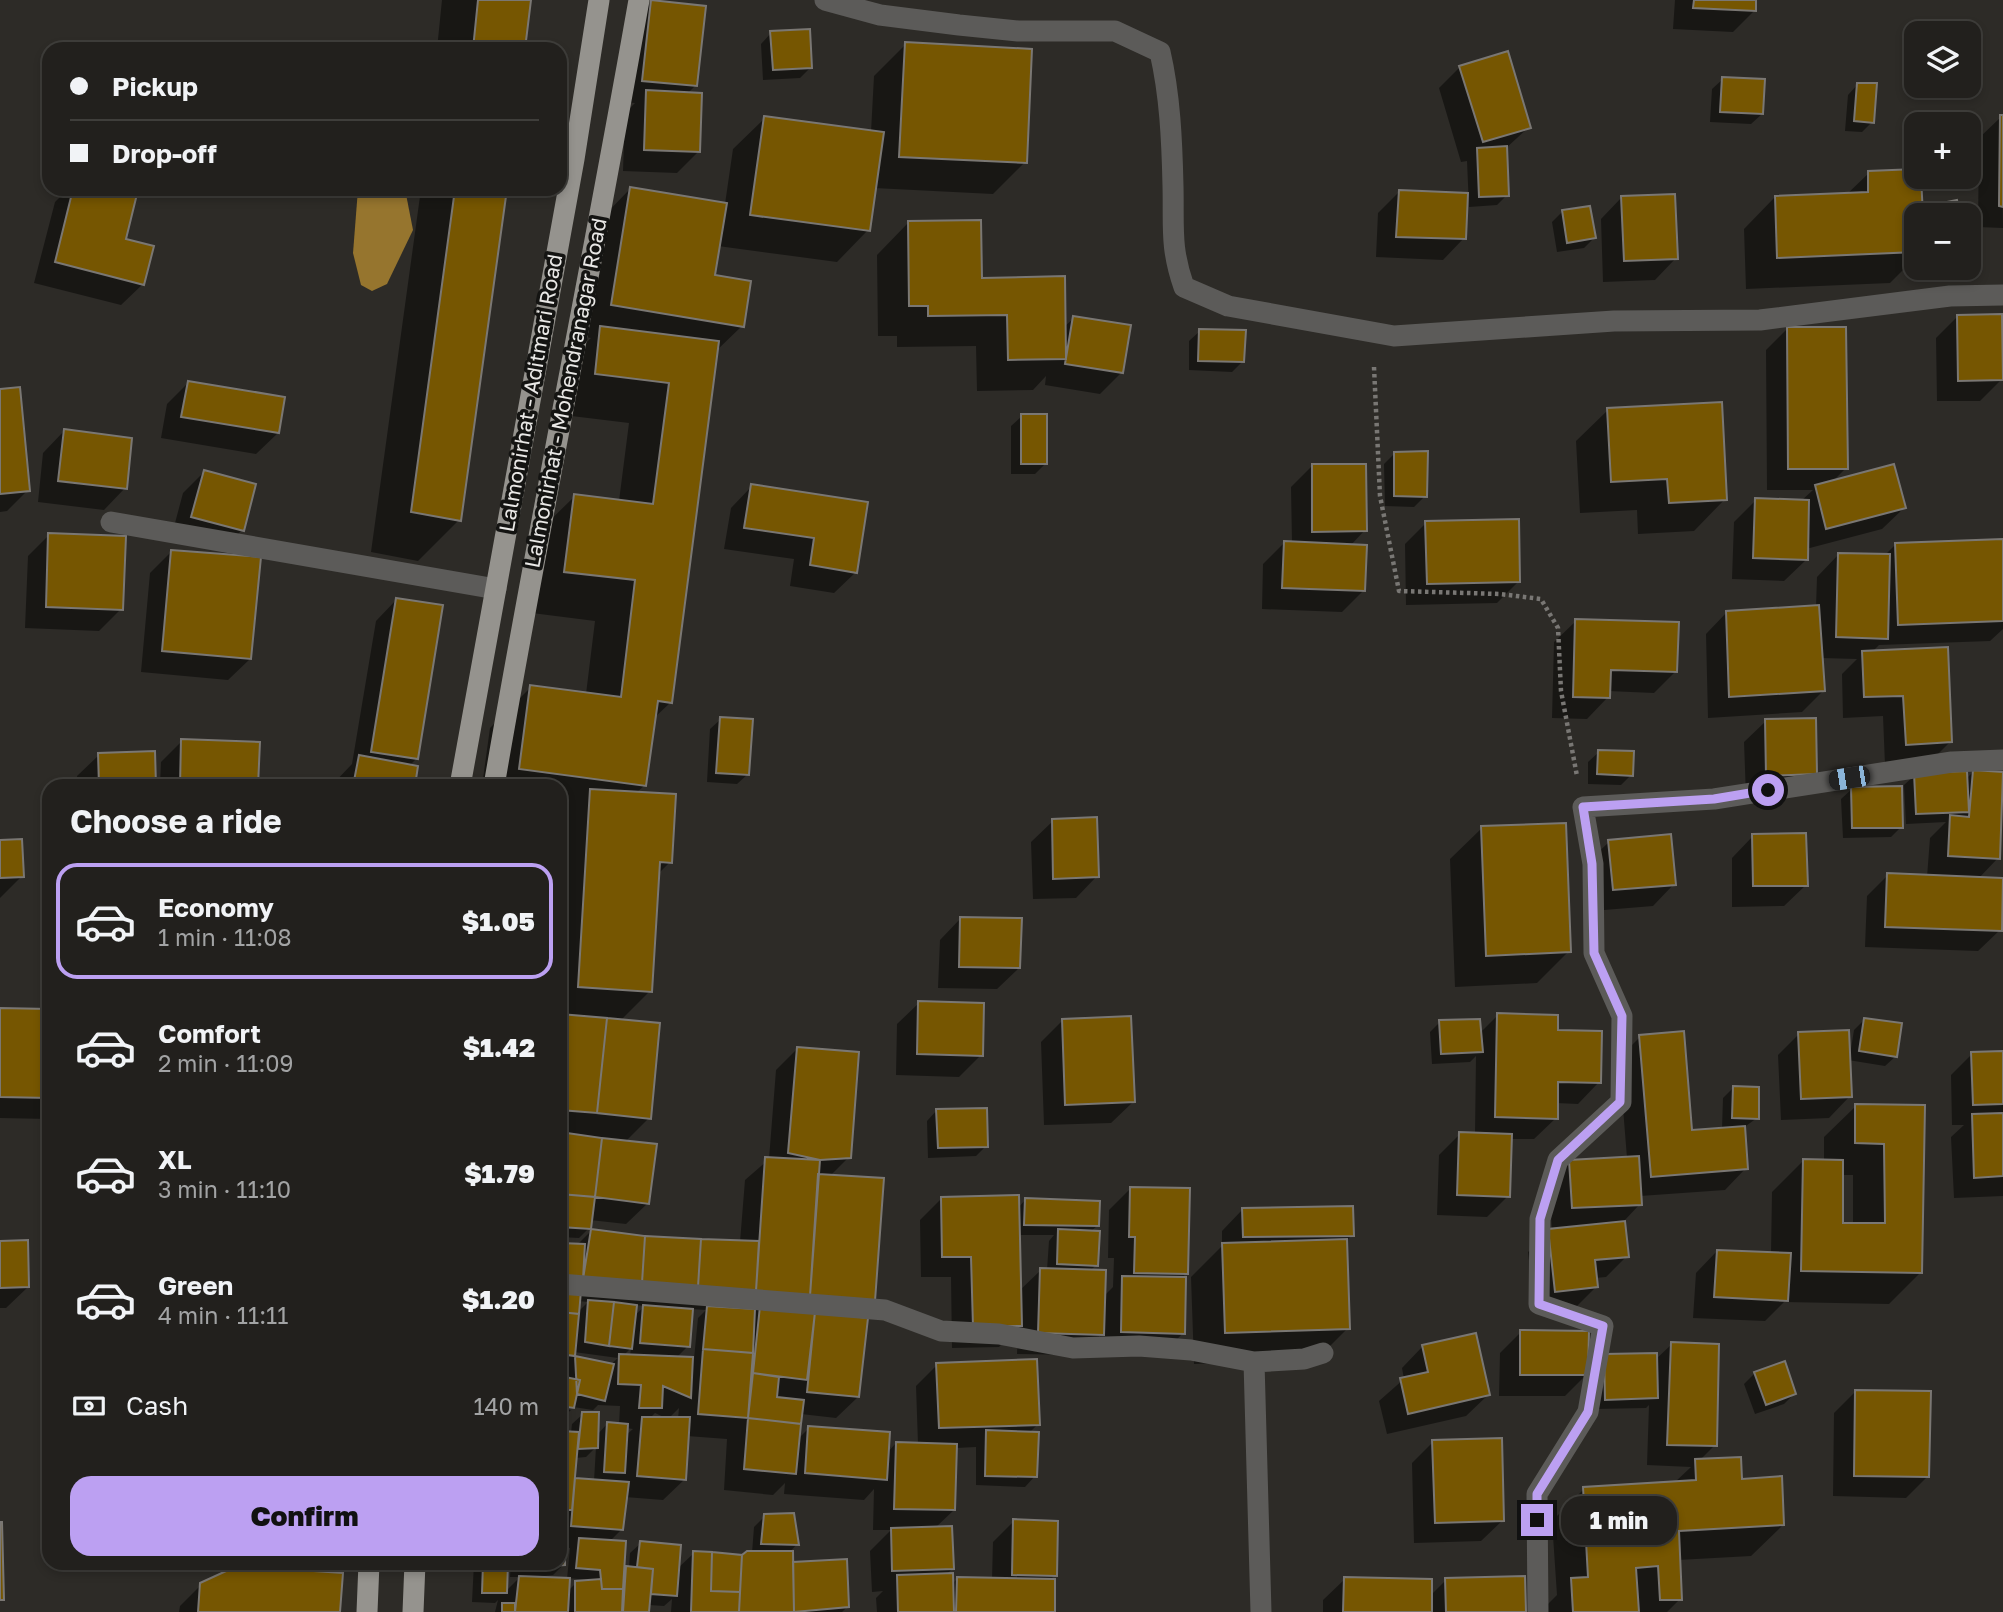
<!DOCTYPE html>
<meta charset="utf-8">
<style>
body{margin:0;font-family:"Golos Text",sans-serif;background:#2e2d2a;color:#f1f3f6;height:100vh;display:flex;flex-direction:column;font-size:26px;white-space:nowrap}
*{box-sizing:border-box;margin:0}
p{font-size:23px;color:#a2a3a4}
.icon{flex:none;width:38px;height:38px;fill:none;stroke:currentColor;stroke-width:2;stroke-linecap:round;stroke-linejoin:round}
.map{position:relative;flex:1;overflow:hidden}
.panel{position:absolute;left:42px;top:779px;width:525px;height:791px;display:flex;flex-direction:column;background:#22201d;border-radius:21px;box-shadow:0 4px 10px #0003,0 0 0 2px #3f3e3b}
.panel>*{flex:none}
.guide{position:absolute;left:42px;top:42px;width:525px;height:154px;border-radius:21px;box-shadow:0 4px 10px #0003,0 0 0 2px #3f3e3b;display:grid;align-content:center;height:154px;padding:0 28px;background:#22201d}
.buttons{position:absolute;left:1904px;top:21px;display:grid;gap:14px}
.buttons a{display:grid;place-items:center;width:77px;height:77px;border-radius:14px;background:#22201d;box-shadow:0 4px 10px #0003,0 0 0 2px #3f3e3b;font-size:35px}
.end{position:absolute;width:32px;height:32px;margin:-16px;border:9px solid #bca0f2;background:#111;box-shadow:0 0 0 4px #111}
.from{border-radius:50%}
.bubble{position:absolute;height:49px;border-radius:21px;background:#22201d;box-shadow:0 4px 10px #0003,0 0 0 2px #3f3e3b;font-size:23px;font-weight:800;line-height:49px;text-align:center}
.car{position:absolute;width:21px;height:42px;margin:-21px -10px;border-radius:9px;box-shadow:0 0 5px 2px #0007;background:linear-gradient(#222 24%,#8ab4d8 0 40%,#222 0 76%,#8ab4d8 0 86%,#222 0)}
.guide b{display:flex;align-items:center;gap:24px;height:66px;font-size:26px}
.guide b+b{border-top:2px solid #3f3e3b}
.guide i{width:18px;height:18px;background:#f1f3f6}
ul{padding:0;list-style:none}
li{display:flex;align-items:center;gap:21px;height:116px;margin:0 14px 10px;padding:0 14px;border:4px solid transparent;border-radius:21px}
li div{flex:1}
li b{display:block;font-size:26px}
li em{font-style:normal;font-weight:800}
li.current{border-color:#bca0f2}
li>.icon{width:63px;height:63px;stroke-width:1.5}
h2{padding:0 28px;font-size:32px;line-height:84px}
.pay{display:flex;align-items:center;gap:18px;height:77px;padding:0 28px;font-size:26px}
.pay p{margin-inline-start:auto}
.button{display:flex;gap:14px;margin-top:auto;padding:14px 28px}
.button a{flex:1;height:80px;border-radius:21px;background:#bca0f2;color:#111;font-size:28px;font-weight:800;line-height:80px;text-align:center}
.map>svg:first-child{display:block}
</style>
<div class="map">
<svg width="2003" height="1612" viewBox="0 0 2003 1612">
<rect width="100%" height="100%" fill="#2d2b27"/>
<path fill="#96752e" d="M358,189h47l8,41 -26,54 -15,7 -11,-6 -8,-32z"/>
<path fill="#0007" fill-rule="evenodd" d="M442,0h86l-6,49h-85z
M1675,0h80l-1,11 -21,21 -60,-3z
M652,2l43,84 -8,8 11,58 -21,21 -54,-2 2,-58 10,-10 -13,-1 9,-79z
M771,33l40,34 -11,11 -37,2 -2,-36z
M906,44l119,118 -32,32 -119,-6 -6,42 -31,32 -119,-16 -5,30 29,50 -27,26 -44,350 -18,17 -8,66 -9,8 34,69 -12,12 -8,117 -30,30 29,97 -24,24 23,61 -22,21 -36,-4 -1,8 -10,10 -19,-1v-451h-78l8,-58 41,-41 55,7 9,-73 -71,-9 10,-76 41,-40 44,5 10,-78 -74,-9 5,-46 31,-30 -11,-2 19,-115 31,-32 95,15 8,-55 32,-31 106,14 3,-56z
M1460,67l69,60 -24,22 2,46 -10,10 -28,2 -2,-46 -6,1 -22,-74z
M1723,79l39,35 -11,10 -41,-2 2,-33z
M1858,84l14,38 -10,10 -17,-1 3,-36z
M2001,117l2,111 -25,-1 1,-89z
M1916,170v7h4l1,38h-5v42l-26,26 -144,6 -2,-60 31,-32 72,-3 22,-21z
M68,189h42l14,51 19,44 -22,21 -87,-22 21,-81z
M421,189h84l-46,331 -41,41 -47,-9z
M1399,192l65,46 -21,22 -67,-3 2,-44z
M1622,197l54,61 -21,22 -52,2 -2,-63z
M1955,202l3,13h-34l9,-8z
M1563,211l31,27 -10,10 -27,4 -5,-30z
M908,223l72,57 84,47 10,-9 48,54 -22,22 -55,-9 1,-9 -13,14 -56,1 -1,-45 -79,1v-11h-19l-1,-81z
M1957,317l45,62 -22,22h-43l-1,-63z
M1787,329l59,139 -14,14 72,26 -22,21 -76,20v11l-22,21 -52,-2 2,-57 22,-22 45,1 12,-11h-46l-1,-140z
M1200,331l43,30 -11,11 -43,-2v-29z
M188,383l90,50 -22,21 -95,-16 6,-34z
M0,391l28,99 -21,21 -7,1z
M1608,410l117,89 -31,32 -56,3 -1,-24 -57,3 -4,-72z
M1022,416l23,48 -10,10h-24v-48z
M64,431l61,57 -21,22 -66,-8 5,-49z
M1394,454l31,42 -11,11 -29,-1 -1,-42z
M1312,466l53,64 -15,16 13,45 -21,21 -80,-3 1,-45 21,-21h8l-1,-56z
M204,472l38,58 -21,21 -50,-13 12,-45z
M752,486l104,86 -22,21 -44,-7 4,-27 -70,-10 7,-41z
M1426,523l93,58 -22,22 -91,2 -1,-61z
M49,535l72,74 -22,22 -74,-3 3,-72z
M2003,541v88l-13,12 -111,4 -7,7 78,90 -21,21 -44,2 -2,-49 -40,2 -1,-44 15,-15 -36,-1 2,33 -21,21 -94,6 -2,-84 21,-22 89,-5 1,-30 21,-22 46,1 12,-12z
M172,551l78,108 -22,21 -87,-8 9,-99z
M397,599l19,160 -7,7 4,20h-82l21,-22 24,-143z
M1576,621l100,50 -22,22 -46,-2v6l-21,22 -35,-1 2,-76z
M721,719l27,55 -11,10 -30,-2 3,-53z
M1766,721l50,52 -70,23 -2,-54z
M182,741l75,45h-97l1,-24z
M1599,752l32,23 -10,10 -33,-1v-22z
M99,755l56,31h-77l-1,-10z
M1973,772l30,1 -5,85 -20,21 22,51 -22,21 -113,-4 2,-51 21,-21 39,2 3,-39 16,-16 -40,2 -2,-39 11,-10 50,5z
M1852,789l49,38 -10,10 -48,1 -2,-39z
M1053,821l44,55 -21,22 -43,1 -2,-57z
M1482,828l87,123 -32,32 -82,4 -5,-128z
M1753,836l53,49 -22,21 -52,1v-49z
M0,842l22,34 -22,22z
M1609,842l65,42 -21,22 -61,5 -5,-48z
M961,918l58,50 -22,21 -59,-1 2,-48z
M919,1003l62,52 -22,22 -63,-2 1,-51z
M0,1009l49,2v108l-49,-1z
M1498,1015l58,17 43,50 -21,22 -22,-1v15l-22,21h-24l-2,57 -21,21 -50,-2 2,-60 21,-21h15l1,-78 -6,6 -38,2 -2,-32 10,-10 40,11z
M1864,1020l32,36 -11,10 -37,-6 2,36 -21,22 -48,2 -3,-65 21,-21 51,21 4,-25z
M1062,1021l71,81 -22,21 -67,2 -3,-83z
M1640,1037l50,94 32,-2 1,-31 10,-10 24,30 -14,10 3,40 -21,22 -85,6v8l-16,17 3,35 -21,21 -11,1 1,9 -21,21 -40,5 -7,-61 24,-21 -3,-48 21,-22 57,-3 -8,-100z
M798,1048l51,109 -19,19 25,143 3,78 -22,21 -35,-4 -3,25 11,-11 78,25 9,-10 22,1 -2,-58 21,-21 101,59 -9,9 6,43 -10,11 -49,-2v-38l-20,1 -2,62 -19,18 17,41 -6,6 6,9 5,-5h35l1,-37 21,-21 41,54 -5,5 3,32h-176l-1,-14 7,-7 -11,1 -2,-41 21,-21h-18l1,-41 -10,11 -80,-6 1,-11 -12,12 -49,-5 3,-51 -40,-3 -2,43 -22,21 -38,-3 -3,32 -13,13 14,30 6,-4 1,-15 11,-10 36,26 17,-16 48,3 10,-3 2,-26 11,-11 32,28 -8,9 3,11 55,43 -5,5h-171l1,-13 -8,7 -15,-1 -1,7h-153l3,-12 -3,3 -23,-1 2,-39h32l-1,29 15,-15h-10l1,-14h49v-130h11l1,-9 11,-10 14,21 10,-11 12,1 1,-19 -22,-1 -5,5 -33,-5v-27l6,1 -1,-14h-5v-121l17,1 15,-15 53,7 95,5 5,-62 24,-21 7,-89zM578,1301l10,1 -11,11zM636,1305l9,1 -11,10zM691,1309l15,1 -8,8 -4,41 -18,-1 12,-12zM631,1348l-1,8h-7zM574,1352l44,6 -8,7 -37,-8zM679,1408l-1,11h-29l6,-6 13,6zM626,1428l7,1 -8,7zM596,1447l-2,34 -21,-1 2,-22 11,-1zM563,1548h7l-3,31 -25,-1v-2l11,-1 10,-10zM568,1578l20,2v2l-12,1 -8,8z
M2003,1053v143l-49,2 -3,-61 13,-12h-12l-1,-50 21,-21z
M1856,1106h67l-2,166 -32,32 -105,-2 -19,19 -72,-3 3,-45 21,-22 54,3 1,-62 31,-31h21v-24zM1841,1175h12v50h-12z
M937,1110l49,36 -10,10 -48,2 -1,-37z
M1130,1189l57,84 -7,6 3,54 -21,22 -62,-2v-17l-19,19 -64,-1 1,-27 -19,20 -47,1 -1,-71h-30l-1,-57 21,-21 77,9 7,-8 72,26 -7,6 6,33 -6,6 13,26 10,-10 1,-29h-6l1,-48zM1018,1235h36l-5,6 -2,29h-6l-22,21z
M1243,1209l109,26 -6,6 2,87 -31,31 -123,5 -3,-87 31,-31v-15z
M0,1243l28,44 -22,21h-6z
M1521,1332l66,42 -22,22h-66l1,-43z
M1672,1344l43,101 -16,16 41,20 43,44 -32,31 -73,4 2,39 -13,13h-127l17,-17 -5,-74 32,-32 90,-6 17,-16 -44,-2 2,-60 -3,3 -51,1 -1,-43 61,-6z
M1423,1346l65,49 -22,21 -79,18 -8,-33 25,-22 -2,-11z
M1755,1373l39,21 -10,10 -29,10 -11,-30z
M1856,1391l72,85 -22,22 -73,-2 1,-83z
M560,1408l11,2 -9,8z
M1433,1442l70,78 -22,21 -67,2 -2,-80z
M1345,1579l85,17 16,-16 78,32h-201v-12z
M201,1585l137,27h-159l1,-6z"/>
<path fill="#765601" stroke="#7a7773" stroke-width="2" d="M478,0h53l-6,49h-52z
M651,0l55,6 -9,80 -55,-5z
M1694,0h62v11l-63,-3z
M810,29l2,39 -39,2 -3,-39z
M905,42l127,7 -5,114 -128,-6z
M1508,51l23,77 -48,14 -24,-76z
M1722,77l43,2 -2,35 -43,-2z
M1857,83h20l-3,40 -20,-2z
M646,90l56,3 -2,59 -56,-2z
M2000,115h3v92l-4,-1z
M764,116l120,16 -14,99 -120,-16z
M1507,146l2,50 -30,1 -2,-49z
M1916,169v8h5l2,38h-7v37l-139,6 -2,-62 93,-4v-21z
M630,187l97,16 -12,72 36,6 -7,46 -133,-22z
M73,189h44l20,5 -11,45 28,7 -10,39 -89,-23z
M455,189h52l-46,332 -50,-9z
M1399,190l69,3 -2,46 -70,-2z
M1675,194l3,65 -54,2 -3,-65z
M1957,200l3,15h-26l-2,-10z
M1590,206l6,32 -29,5 -5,-33z
M981,220l1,58 83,-2 1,83 -58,1 -1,-45 -79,1v-10h-19l-1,-85z
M2002,314l1,66 -45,1 -1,-66z
M1073,316l58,9 -8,48 -58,-9z
M600,326l119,15 -47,362 -14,-2 -12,85 -127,-17 11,-84 91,12 14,-117 -71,-8 10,-78 79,10 16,-121 -74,-9z
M1787,327h59l2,142h-60z
M1199,329l47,1 -2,32 -46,-1z
M188,381l97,16 -6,36 -98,-16z
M20,387l10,104 -30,3v-105z
M1722,402l5,98 -58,3 -2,-24 -56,3 -4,-74z
M1021,414h26v50h-26z
M64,429l68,9 -5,51 -69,-8z
M1428,451l-1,46 -33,-1v-44z
M1312,464h54l1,67 -55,1z
M1894,464l12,44 -80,21 -11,-44z
M204,470l52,14 -12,47 -53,-14z
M751,484l117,18 -11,71 -47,-8 4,-27 -70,-10z
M1755,498l54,2 -1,60 -55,-2z
M1519,519l1,63 -93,2 -2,-63z
M48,533l78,3 -3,74 -77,-3z
M2003,539v82l-105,4 -3,-82z
M1284,541l83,4 -2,46 -83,-3z
M171,550l90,7 -10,102 -89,-8z
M1838,553l52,1 -2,85 -52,-2z
M396,598l47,7 -25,154 -47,-7z
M1819,605l6,86 -96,6 -3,-86z
M1575,619l104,3 -2,50 -66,-2 -1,28 -37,-1z
M1948,647l4,95 -46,3 -3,-49 -39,1 -2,-46z
M720,717l33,2 -4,56 -33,-2z
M1816,718l1,56 -51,2 -1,-57z
M181,739l79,3 -2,44h-78z
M1598,750l36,1 -1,25 -36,-2z
M155,751l1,35h-57l-1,-33z
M359,755l59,11 -3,20h-62z
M1973,770l30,2 -3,87 -52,-3 2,-41 19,2z
M1967,771l2,41 -53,2 -2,-41z
M1902,786l1,42h-51l-1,-41z
M590,789l86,5 -4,69 -12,-1 -8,130 -74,-5z
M1097,817l2,60 -46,2 -1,-60z
M1566,823l5,129 -85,4 -5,-130z
M1806,833l2,53h-55l-1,-52z
M1671,834l5,51 -63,5 -5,-50z
M22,839l2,38 -24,1v-38z
M1887,873l116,5 -1,53 -117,-4z
M960,917l62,1 -2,50 -61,-1z
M918,1001l66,2 -1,53 -66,-2z
M0,1008l49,1v89l-49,-1z
M1497,1013l61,2v15l44,1 -1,52 -43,-1v37l-63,-2z
M560,1014l47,4 -10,95 -37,-3z
M1131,1016l4,86 -70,3 -3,-86z
M607,1018l53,5 -9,96 -54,-6z
M1864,1018l38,5 -5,34 -38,-6z
M1480,1019l3,33 -42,2 -2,-34z
M1849,1030l3,67 -51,2 -3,-67z
M1684,1031l8,99 53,-4 3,43 -97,8 -12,-142z
M797,1047l62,5 -8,106 -31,2 -32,-7z
M2003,1051v53l-30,1 -2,-53z
M1733,1086l26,1v32l-27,-1z
M1855,1104l70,1 -3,168 -121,-2 2,-112 40,1v63h42l-1,-79 -29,-1z
M987,1108l1,39 -50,1 -2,-39z
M2003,1113v63l-29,2 -2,-64z
M560,1132l42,6 -7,59 -35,-3z
M1459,1132l53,2 -2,63 -53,-2z
M602,1138l55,6 -8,60 -54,-7z
M1639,1156l3,49 -70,3 -3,-48z
M765,1157l55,3 -10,136 -54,-5z
M818,1174l66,4 -9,123 -65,-5z
M1130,1187l60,1 -2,86 -54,-1 1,-36h-6z
M560,1194l35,3 -4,32 -31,-2z
M1019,1195l3,131 -49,1 -2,-70h-29l-1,-60z
M1025,1198l75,3 -1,25 -75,-1z
M1353,1206l1,30 -111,1 -1,-29z
M1625,1221l4,36 -34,3 3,27 -43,5 -7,-63z
M591,1229l54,7 -3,47 -59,-4z
M1058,1229l42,2 -2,35 -41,-2z
M645,1236l56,3 -3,48 -56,-4z
M701,1239l58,2 -3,50 -58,-4z
M1347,1239l3,90 -125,4 -3,-90z
M28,1240l1,47 -29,1v-47z
M560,1243l25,1 -2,35 -23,-4z
M1717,1250l74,3 -3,48 -74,-4z
M1040,1268l66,2 -2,65 -66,-2z
M1122,1276l64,1 -1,57 -64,-2z
M560,1290l21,1 -2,23 -19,-2z
M588,1300l26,2 -5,44 -24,-4z
M614,1302l23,3 -5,44 -23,-3z
M643,1305l50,4 -3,38 -50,-4z
M707,1306l48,3 -2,44 -50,-4z
M760,1306l55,6 -8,68 -54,-7z
M560,1312l19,2 -4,42 -15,-2z
M815,1312l53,6 -9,79 -52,-5z
M1520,1330l69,1 -1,44h-68z
M1476,1333l14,62 -82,19 -8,-36 28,-6 -6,-27z
M1671,1342l48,2 -2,102 -50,-1z
M703,1349l50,4 -5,65 -50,-4z
M1657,1353l1,45 -53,2 -1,-46z
M619,1354l74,3 -2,41 -28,-12 -1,22h-23l2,-23 -23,-1z
M575,1356l39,8 -9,37 -28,-7z
M1037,1359l3,66 -101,3 -3,-65z
M1785,1361l11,33 -30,11 -12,-33z
M753,1373l26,4 -2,20 27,3 -3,24 -53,-6z
M560,1376l20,4 -6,28 -14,-2z
M1855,1390l76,1 -2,86 -75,-1z
M582,1412h17l-1,36 -20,1z
M642,1417h48l-4,63 -49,-4z
M748,1418l53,6 -5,50 -52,-5z
M607,1422l21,2 -3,49 -21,-1z
M808,1426l82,6 -3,48 -82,-7z
M986,1430l53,2 -2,45 -52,-1z
M560,1431l19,1 -7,78h-12z
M1502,1438l2,83 -69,2 -3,-83z
M896,1442l61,2 -2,66 -61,-1z
M1741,1457l1,22 40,-3 2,49 -105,6 3,69h-22l-2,-34 -22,2 3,44h-66l-2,-34 17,-1 -5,-90 113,-7 -1,-21z
M575,1478l54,4 -6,48 -52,-4z
M794,1513l5,32 -38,-1 3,-30z
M1013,1519l45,2 -1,55 -45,-1z
M0,1522h2l2,78h-4z
M952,1526l2,43 -62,2 -1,-43z
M560,1533h5v32l-45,3v-5h40z
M579,1538l47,3 -3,48h-21l-2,-19 -24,-2z
M640,1541l41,4 -4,51 -26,-2 2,-25 -16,-2z
M693,1551l19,1 -1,39 29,1 -1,20h-48z
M747,1551h46l1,61h-55l3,-57z
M712,1552l30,3 -2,37 -29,-1z
M847,1559l2,48 -55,5 -1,-50z
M483,1563h25l-1,30h-25z
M237,1566l106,7 -3,39h-142l2,-29z
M626,1566l27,3 -4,43h-26z
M953,1573l1,39h-56l-1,-37z
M519,1576l51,2 -2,34h-53z
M1525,1576l1,36h-80l-1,-34z
M957,1577l98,2v33h-99z
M1344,1577l88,2v33h-89z
M601,1579l1,10h21l-1,23h-47v-31z
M502,1603h13v9h-13z"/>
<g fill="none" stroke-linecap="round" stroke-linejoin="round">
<path stroke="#797774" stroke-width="4.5" stroke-dasharray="3.5 3.5" stroke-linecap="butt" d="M1374,367l6,129 19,95 101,3 41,5 17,29 3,63 16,85"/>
<path stroke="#5c5b59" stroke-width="21" d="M825,0l55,15 79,10 59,6h97l45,21c10,43 12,89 13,134 1,41 -3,61 11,101l44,19 166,30 220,-15 146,-1 190,-24 53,-1
M111,522l385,67
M560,1284l325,26 56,21 58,3 74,14 66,-2 52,4 63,12 50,-3 19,-6
M1254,1362l7,250
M1538,1612l-1,-118 51,-82 15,-86 -64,-22 1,-85 18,-59 63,-58 1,-86 -28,-63 -1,-89 -10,-57 131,-8 238,-37 51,-2"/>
<path stroke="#95938e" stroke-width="21" d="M460,786l114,-627 25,-159
M494,786c45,-263 99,-524 145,-786
M367,1612l2,-49
M413,1612l2,-49"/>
</g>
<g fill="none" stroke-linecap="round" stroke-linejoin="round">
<path stroke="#bca0f2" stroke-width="9" d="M1537,1520v-26l51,-82 15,-86 -64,-22 1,-85 18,-59 62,-58 2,-86 -28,-63 -2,-89 -9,-57 131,-8 54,-9"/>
</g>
<g text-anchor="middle" stroke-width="7" stroke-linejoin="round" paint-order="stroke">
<g font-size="21" fill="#e9e8e6" stroke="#141412">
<text transform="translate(531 393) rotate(-80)" y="7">Lalmonirhat - Aditmari Road</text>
<text transform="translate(566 393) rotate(-79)" y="7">Lalmonirhat - Mohendranagar Road</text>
</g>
</g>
</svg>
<div class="buttons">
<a><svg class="icon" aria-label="layers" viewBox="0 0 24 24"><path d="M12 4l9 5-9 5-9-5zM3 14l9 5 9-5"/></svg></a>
<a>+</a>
<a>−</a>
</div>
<i class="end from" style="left:1768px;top:790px"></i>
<i class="end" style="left:1537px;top:1520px"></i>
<div class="bubble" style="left:1561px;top:1496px;width:116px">1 min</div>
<i class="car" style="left:1849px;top:778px;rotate:261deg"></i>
<div class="guide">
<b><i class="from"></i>Pickup</b>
<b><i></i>Drop-off</b>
</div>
<section class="panel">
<h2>Choose a ride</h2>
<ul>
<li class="current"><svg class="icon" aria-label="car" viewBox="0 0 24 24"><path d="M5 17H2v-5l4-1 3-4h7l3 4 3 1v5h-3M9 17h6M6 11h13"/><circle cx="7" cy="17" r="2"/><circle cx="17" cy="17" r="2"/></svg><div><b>Economy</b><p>1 min · 11:08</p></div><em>$1.05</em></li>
<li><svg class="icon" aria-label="car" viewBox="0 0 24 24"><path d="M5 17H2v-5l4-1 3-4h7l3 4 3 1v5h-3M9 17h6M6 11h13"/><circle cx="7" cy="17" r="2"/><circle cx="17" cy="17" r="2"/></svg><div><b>Comfort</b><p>2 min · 11:09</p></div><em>$1.42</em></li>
<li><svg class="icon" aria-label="car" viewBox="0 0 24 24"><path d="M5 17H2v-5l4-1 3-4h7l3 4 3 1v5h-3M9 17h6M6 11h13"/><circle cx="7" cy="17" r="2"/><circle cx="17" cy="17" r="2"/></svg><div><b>XL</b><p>3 min · 11:10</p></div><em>$1.79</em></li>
<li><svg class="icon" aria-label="car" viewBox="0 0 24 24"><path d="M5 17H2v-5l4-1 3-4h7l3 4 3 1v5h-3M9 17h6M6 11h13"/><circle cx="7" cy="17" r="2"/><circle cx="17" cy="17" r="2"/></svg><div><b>Green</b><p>4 min · 11:11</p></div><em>$1.20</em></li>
</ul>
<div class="pay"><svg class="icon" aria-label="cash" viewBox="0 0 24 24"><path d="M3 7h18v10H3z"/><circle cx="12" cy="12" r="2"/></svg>Cash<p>140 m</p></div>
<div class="button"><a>Confirm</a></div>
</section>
</div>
